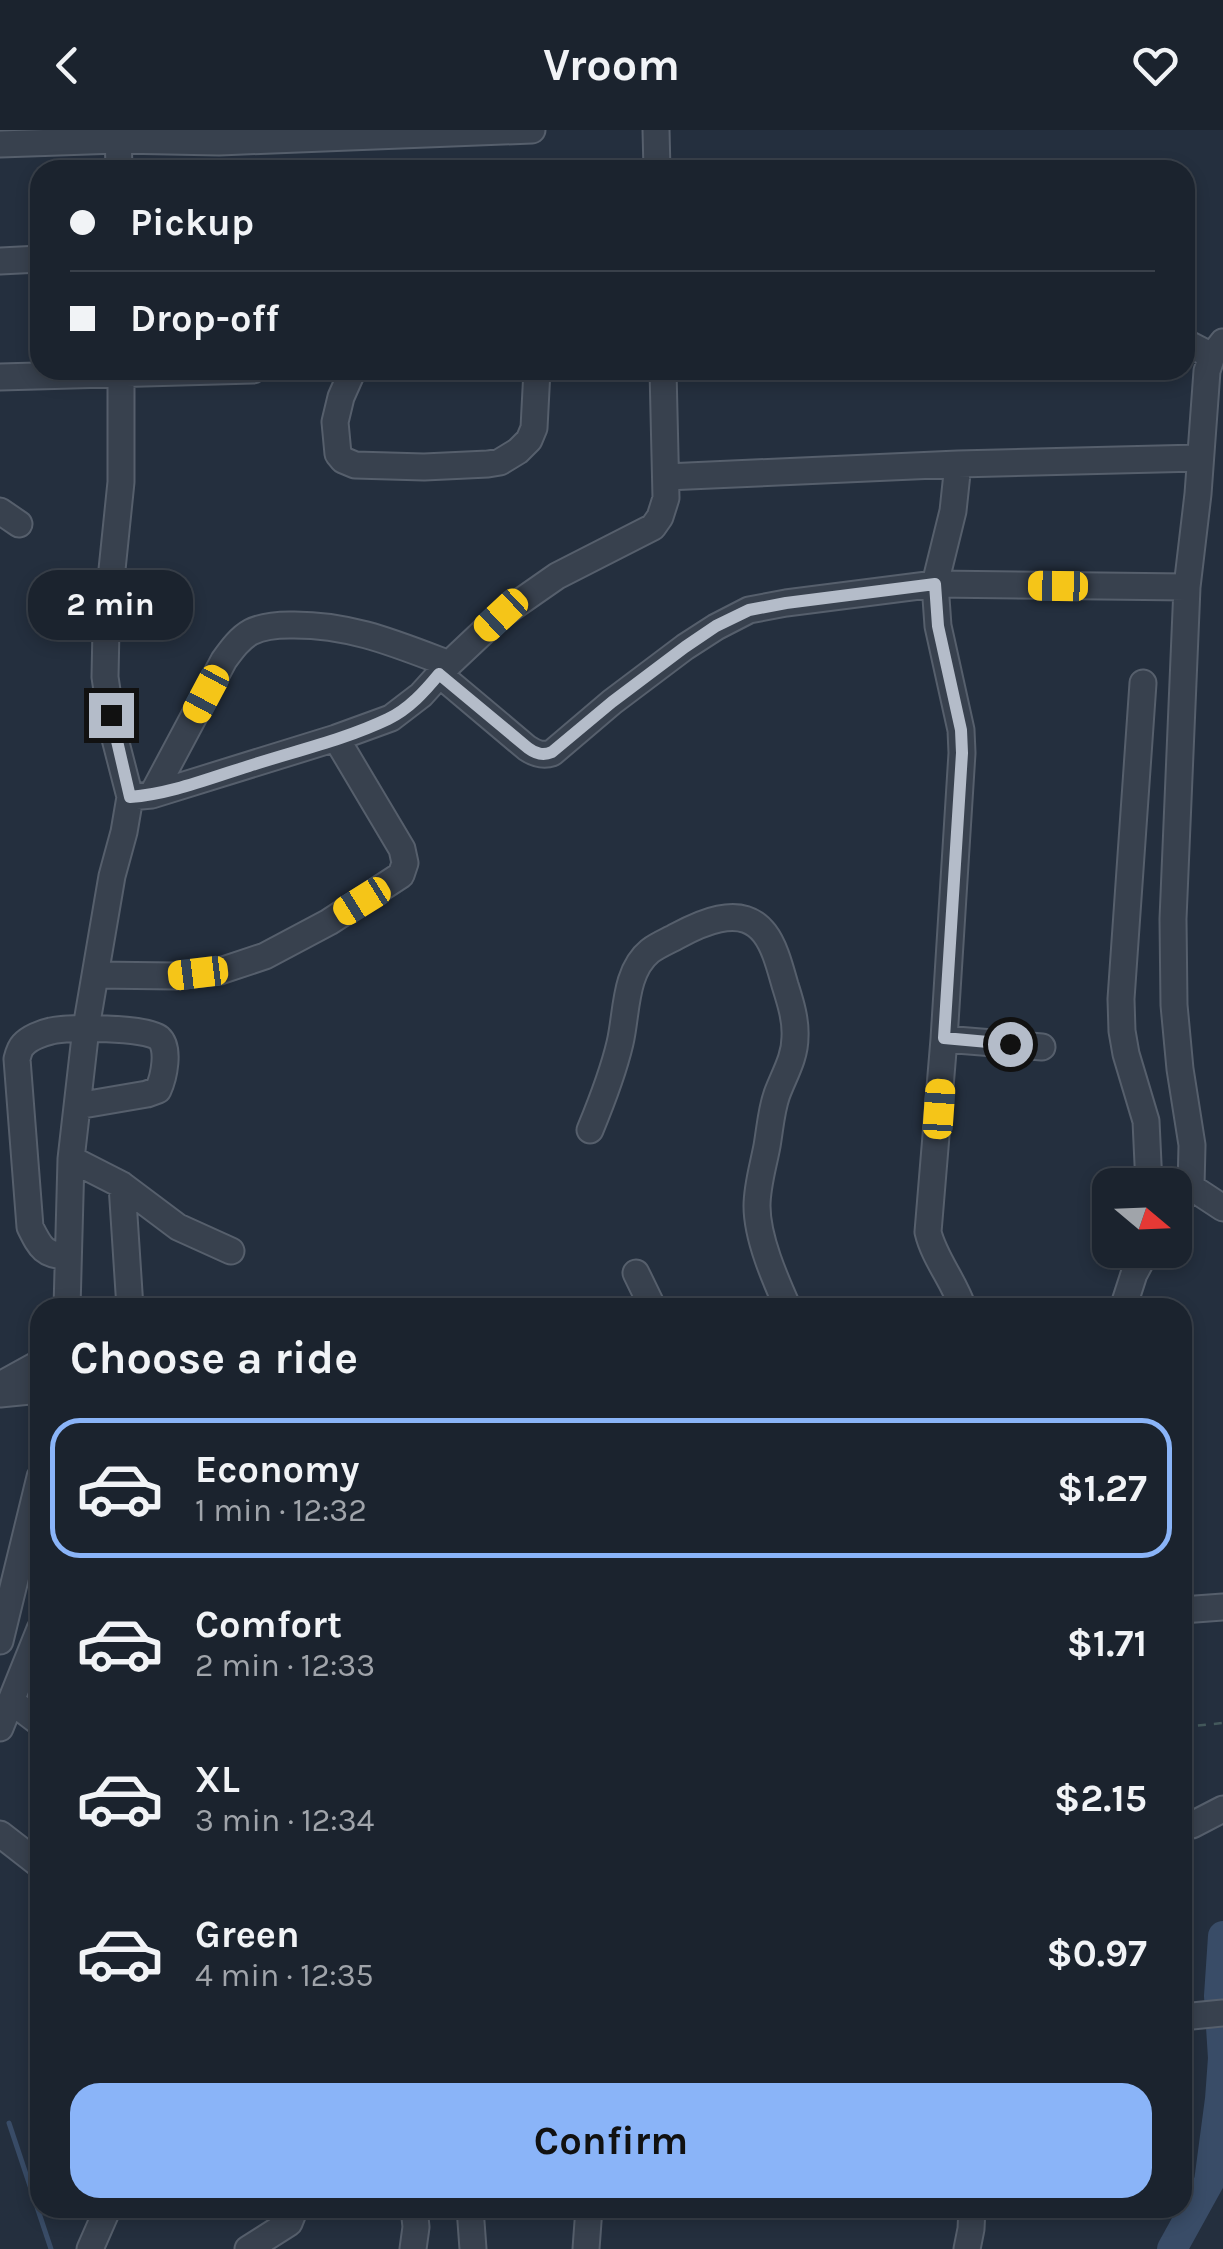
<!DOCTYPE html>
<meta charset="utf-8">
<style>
body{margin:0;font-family:Karla,sans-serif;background:#242b36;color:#f1f3f6;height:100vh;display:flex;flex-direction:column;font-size:38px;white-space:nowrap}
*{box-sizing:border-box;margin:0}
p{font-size:32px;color:#a0a4aa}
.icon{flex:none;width:55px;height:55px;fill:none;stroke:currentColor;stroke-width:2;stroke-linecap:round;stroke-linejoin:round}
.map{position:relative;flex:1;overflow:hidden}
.side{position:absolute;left:30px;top:1168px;width:1162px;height:920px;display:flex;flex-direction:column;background:#1b232e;border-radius:30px;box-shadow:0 5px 15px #0003,0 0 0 2px #39404a}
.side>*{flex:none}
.banner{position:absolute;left:30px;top:30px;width:1165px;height:220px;border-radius:30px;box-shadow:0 5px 15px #0003,0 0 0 2px #39404a;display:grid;align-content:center;height:220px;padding:0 40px;background:#1b232e}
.needle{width:65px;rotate:109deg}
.tools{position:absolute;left:1092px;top:1038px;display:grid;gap:20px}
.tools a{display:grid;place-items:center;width:100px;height:100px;border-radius:20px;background:#1b232e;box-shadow:0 5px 15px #0003,0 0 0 2px #39404a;font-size:50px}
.end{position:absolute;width:45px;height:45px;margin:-22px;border:12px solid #b4bcc9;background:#111;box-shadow:0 0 0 5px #111}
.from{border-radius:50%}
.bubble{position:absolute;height:70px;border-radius:30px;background:#1b232e;box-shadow:0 5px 15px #0003,0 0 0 2px #39404a;font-size:32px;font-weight:700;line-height:70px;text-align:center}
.car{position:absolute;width:30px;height:60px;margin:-30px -15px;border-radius:12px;box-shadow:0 0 8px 2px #0007;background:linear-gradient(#f5c518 24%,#345 0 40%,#f5c518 0 76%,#345 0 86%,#f5c518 0)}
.banner b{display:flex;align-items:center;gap:35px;height:95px;font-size:38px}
.banner b+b{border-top:2px solid #39404a}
.banner i{width:25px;height:25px;background:#f1f3f6}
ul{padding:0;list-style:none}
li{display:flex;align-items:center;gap:30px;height:140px;margin:0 20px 15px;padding:0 20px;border:5px solid transparent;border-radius:30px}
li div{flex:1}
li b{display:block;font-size:38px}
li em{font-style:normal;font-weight:700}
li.on{border-color:#8ab4f8}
li>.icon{width:90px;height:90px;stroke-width:1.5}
h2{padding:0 40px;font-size:45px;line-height:120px}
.primary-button{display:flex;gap:20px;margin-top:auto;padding:20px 40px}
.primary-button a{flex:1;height:115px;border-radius:30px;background:#8ab4f8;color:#111;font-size:40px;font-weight:700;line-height:115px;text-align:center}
header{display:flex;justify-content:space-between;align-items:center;height:130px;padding:0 40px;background:#1b232e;font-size:45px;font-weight:700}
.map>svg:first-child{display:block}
</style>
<header><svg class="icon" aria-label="back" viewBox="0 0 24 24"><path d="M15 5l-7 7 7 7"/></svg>Vroom<svg class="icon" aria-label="heart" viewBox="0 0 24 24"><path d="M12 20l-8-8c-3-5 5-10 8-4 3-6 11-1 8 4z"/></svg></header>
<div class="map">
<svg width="1223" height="2119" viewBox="0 0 1223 2119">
<rect width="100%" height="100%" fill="#242f3e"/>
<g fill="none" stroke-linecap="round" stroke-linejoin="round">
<path stroke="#394c67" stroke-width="5" d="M9,1993l42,126"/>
<path stroke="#394c67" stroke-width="30" d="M1172,2119l37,-67 11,-83 3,-41 -4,-62 4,-60"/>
<defs>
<path id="minor" d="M118,0l1,40
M656,0l1,40
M0,14l118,-4 101,2 313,-12
M0,131l40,-2
M1185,212l27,14
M353,240l-12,27 -6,25 3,32 5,6 12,5 69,2 64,-3 12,-2 18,-11 11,-11 5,-12 3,-58
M0,247l253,-7
M958,334l-5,47 -18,73 3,42 23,104 1,23 -18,286 -16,193c6,26 26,49 35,76
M666,347l292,-13 241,-6
M0,381l19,13
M439,544l88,74c9,6 16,8 25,5l60,-51 73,-55 31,-20 33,-17 37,-7 149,-19 252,3
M1143,553l-22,316 1,32 4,23 20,67 3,64
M152,665l72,-135c8,-11 16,-22 27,-28 12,-6 26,-7 39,-7 59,-1 104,18 159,39
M130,667l22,-2 184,-57 55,-20 30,-23 28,-31 52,-49 56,-39 96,-49 7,-10 6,-19 -3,-128
M96,845l80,1 44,-5 45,-15 64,-34 72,-47 4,-12 -3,-14 -66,-111
M944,909l98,8
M590,1000c12,-29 23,-57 30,-87 7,-29 4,-71 30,-92 8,-6 18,-10 27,-15 13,-7 27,-14 42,-17 47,-10 56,31 66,66 5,16 11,34 10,52 0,21 -11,38 -18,57 -6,17 -7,35 -10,52 -4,21 -10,40 -10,60 0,32 18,73 31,102
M71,1029l51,26 56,42 53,24
M122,1055l8,123
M1191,1057l1,-42 -12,-76 -6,-64 -1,-86 14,-332 11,-93 9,-123 5,-15 11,-14
M1175,1078l16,-21 32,21
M68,1126c-24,0 -28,-9 -38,-29l-13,-168c1,-4 3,-11 6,-14 6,-7 19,-12 28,-14 16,-4 96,-4 108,7 11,10 5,39 -1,52l-11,4 -70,12
M636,1143l17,35
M67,1178l4,-149 15,-131 26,-152 12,-44 6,-35 -17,-66 -8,-54 1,-49 15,-146v-112
M1123,1178l11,-34 13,-24
M0,1255l40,-22
M0,1264l40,-4
M1182,1480l41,-3
M0,1511l40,-164
M11,1571l29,22
M0,1598l40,-99
M1182,1695h10l31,-16
M0,1704l40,31
M1182,1887l41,-4
M470,2078l3,41
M90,2119l18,-41
M248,2119l41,-26 6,-15
M413,2119l3,-22 -2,-19
M586,2119l3,-41
M967,2119l4,-20 1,-21"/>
</defs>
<use href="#minor" stroke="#565f6c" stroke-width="29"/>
<path stroke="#44595c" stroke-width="2.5" stroke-dasharray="8 8" stroke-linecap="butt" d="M1182,1597l41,-4"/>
<use href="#minor" stroke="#38414e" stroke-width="25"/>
</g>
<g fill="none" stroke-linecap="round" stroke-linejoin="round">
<path stroke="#b4bcc9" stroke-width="12" d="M111,585l19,82c41,-3 80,-19 119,-31 46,-15 95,-26 139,-47 21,-10 37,-28 51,-45l89,74c8,6 15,8 24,4l60,-50 73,-55 31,-21 33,-16 37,-7 149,-19 3,42 23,104 1,23 -18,285 66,6"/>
</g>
</svg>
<div class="tools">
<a><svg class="needle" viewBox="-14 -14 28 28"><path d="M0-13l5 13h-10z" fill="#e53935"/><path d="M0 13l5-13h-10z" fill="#a0a4aa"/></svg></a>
</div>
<i class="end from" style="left:1010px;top:914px"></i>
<i class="end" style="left:111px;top:585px"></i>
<div class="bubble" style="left:28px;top:440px;width:165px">2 min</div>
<i class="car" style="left:1058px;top:456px;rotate:271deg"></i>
<i class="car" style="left:501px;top:485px;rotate:227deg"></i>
<i class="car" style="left:206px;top:564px;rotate:208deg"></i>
<i class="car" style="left:362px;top:771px;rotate:238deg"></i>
<i class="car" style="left:198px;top:843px;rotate:263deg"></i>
<i class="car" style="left:939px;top:979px;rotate:4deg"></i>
<div class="banner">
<b><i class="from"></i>Pickup</b>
<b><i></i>Drop-off</b>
</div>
<section class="side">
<h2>Choose a ride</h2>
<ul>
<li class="on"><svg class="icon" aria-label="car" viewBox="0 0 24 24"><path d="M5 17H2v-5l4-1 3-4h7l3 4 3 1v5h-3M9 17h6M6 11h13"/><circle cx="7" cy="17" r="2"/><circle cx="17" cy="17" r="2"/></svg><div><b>Economy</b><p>1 min · 12:32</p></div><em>$1.27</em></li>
<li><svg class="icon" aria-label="car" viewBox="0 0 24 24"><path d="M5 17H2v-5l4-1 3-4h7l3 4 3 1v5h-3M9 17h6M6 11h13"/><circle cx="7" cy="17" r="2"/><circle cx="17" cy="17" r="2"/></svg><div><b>Comfort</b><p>2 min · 12:33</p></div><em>$1.71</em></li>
<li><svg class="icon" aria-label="car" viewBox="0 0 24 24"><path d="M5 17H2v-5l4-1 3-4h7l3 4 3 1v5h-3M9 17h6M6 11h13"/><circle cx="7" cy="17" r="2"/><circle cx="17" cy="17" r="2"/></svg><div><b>XL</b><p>3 min · 12:34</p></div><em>$2.15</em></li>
<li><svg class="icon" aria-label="car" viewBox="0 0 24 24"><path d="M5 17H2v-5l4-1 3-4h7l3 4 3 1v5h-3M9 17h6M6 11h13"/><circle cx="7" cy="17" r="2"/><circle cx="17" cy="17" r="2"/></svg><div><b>Green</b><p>4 min · 12:35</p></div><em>$0.97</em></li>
</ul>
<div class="primary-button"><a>Confirm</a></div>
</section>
</div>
